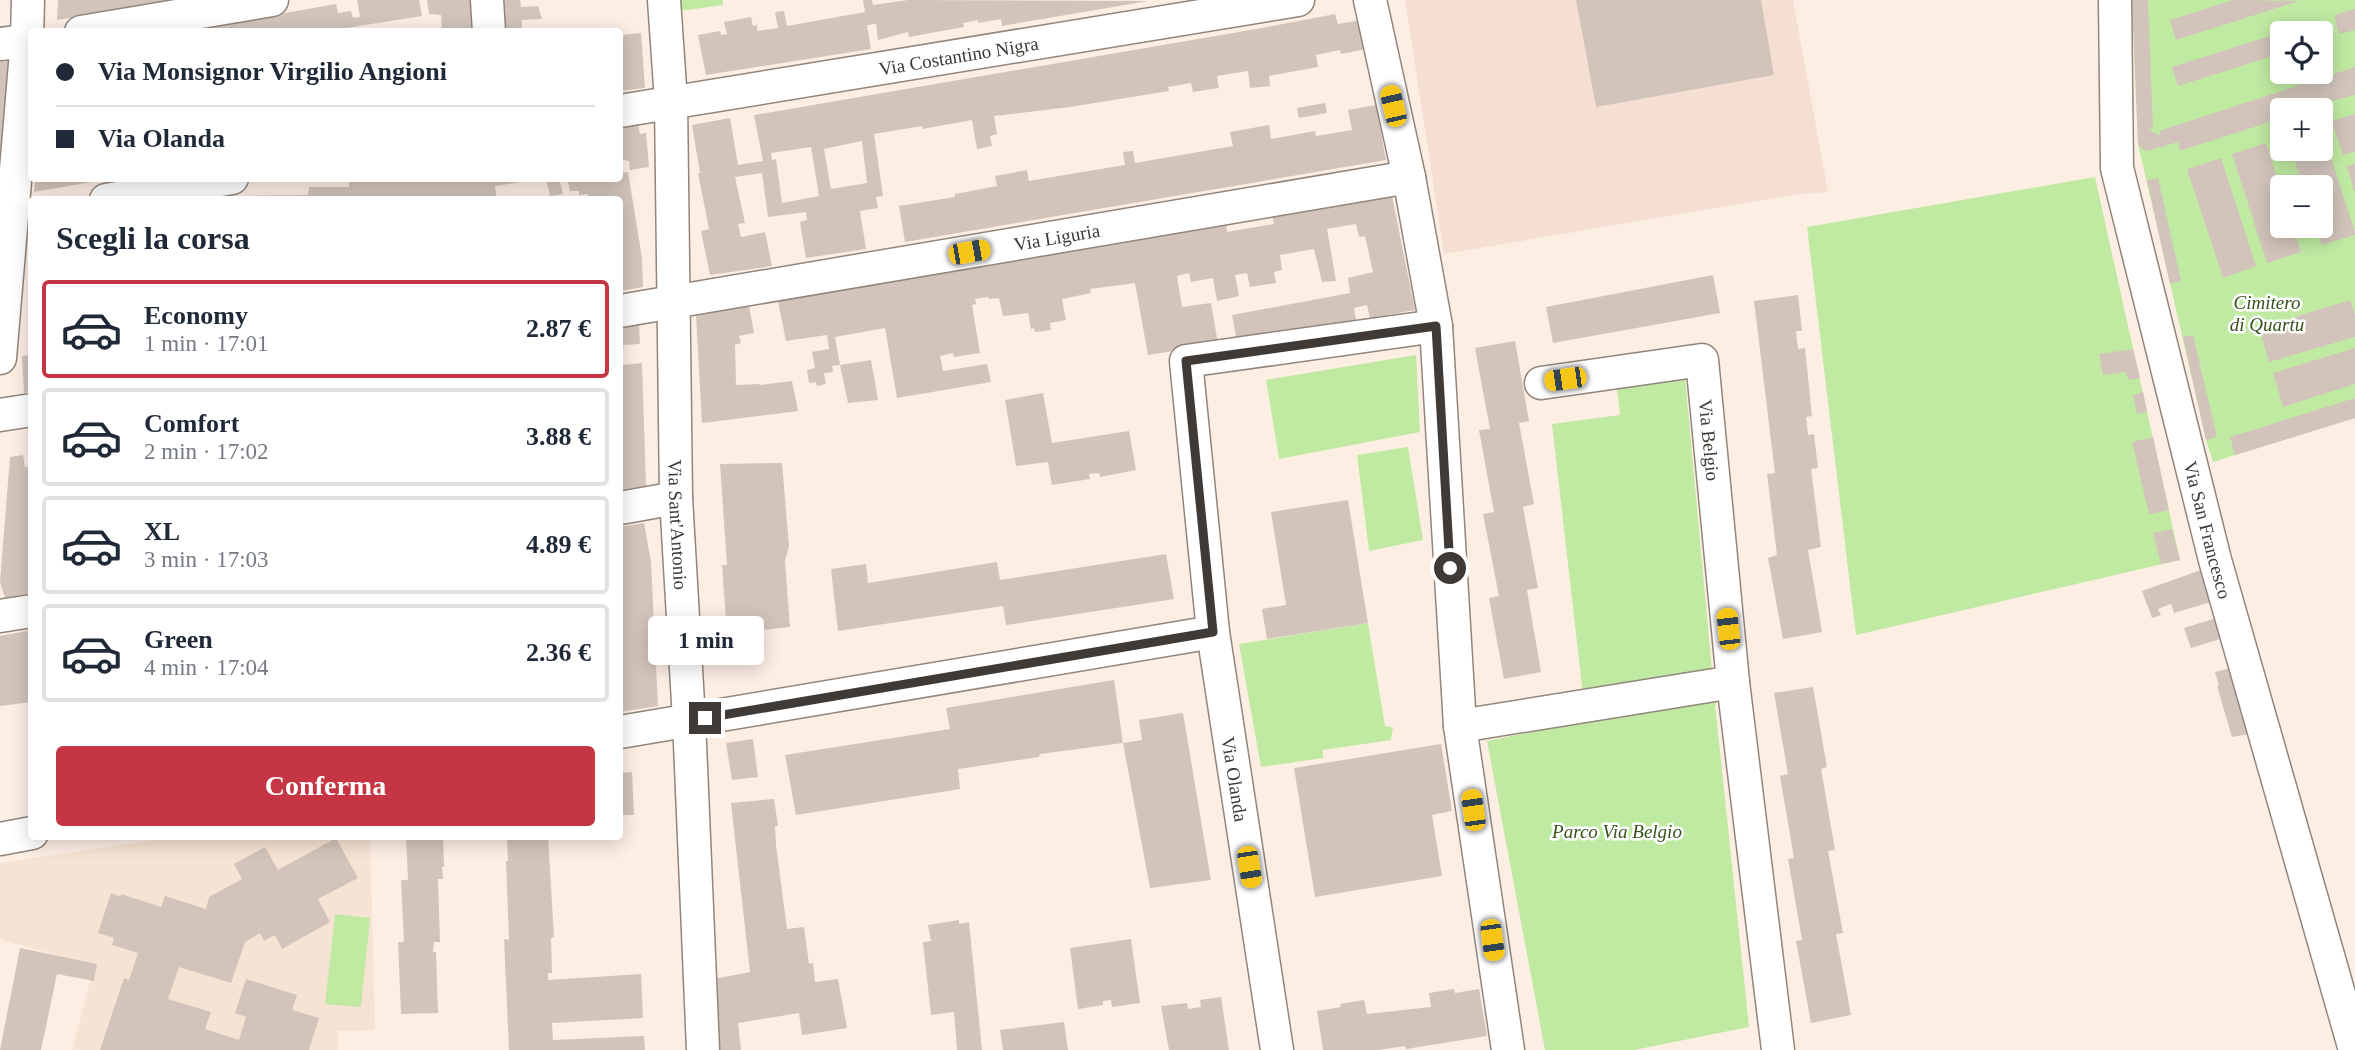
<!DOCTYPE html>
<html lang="it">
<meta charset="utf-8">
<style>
body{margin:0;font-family:Georgia,serif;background:#f2f2f3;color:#1f2937;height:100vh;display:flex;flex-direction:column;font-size:26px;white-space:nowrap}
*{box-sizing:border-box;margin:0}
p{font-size:23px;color:#747a83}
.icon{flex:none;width:38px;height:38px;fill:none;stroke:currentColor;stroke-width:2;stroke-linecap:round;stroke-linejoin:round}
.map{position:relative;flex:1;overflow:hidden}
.panel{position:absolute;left:28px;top:196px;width:595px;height:644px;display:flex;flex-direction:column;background:#fff;border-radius:7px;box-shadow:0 4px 18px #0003}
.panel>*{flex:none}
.guide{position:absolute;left:28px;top:28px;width:595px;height:154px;border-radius:7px;box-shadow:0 4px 18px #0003;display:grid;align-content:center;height:154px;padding:0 28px;background:#fff}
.fabs{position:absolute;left:2270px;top:21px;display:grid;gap:14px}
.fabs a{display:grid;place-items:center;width:63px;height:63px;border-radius:7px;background:#fff;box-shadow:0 4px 18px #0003;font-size:35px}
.end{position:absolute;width:32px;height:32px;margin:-16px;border:9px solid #3f3a36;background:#fff;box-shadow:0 0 0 4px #fff}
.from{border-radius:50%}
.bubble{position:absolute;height:49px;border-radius:7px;background:#fff;box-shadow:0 4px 18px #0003;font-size:23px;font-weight:700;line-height:49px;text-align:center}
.car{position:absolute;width:21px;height:42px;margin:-21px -10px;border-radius:9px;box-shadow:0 0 5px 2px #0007;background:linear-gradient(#f5c518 24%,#345 0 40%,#f5c518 0 76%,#345 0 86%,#f5c518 0)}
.guide b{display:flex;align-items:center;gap:24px;height:66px;font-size:26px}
.guide b+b{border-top:2px solid #e0e1e3}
.guide i{width:18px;height:18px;background:#1f2937}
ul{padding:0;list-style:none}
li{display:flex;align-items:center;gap:21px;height:98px;margin:0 14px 10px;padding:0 14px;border:4px solid #e0e1e3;border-radius:7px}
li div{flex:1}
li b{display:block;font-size:26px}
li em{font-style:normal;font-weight:700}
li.selected{border-color:#c53543}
li>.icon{width:63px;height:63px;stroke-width:1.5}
h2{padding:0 28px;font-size:32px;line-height:84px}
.action{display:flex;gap:14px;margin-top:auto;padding:14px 28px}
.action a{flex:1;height:80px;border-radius:7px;background:#c53543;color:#fff;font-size:28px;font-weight:700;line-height:80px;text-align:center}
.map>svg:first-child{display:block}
</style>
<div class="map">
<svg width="2355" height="1050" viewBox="0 0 2355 1050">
<rect width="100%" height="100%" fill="#fdeee4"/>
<path fill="#f5dfd3" d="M1405,0h388l35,192 -35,3 -349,59z"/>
<path fill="#f7e3d3" d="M175,837h195l5,193 -37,1v19h-266l22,-84 -94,-27v-76z"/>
<path fill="#c0eaa2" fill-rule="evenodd" d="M679,0h44v5l-43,6z
M2132,0h223v418l-142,44 -7,-22 -68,-296zM2282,33h38v39h-38zM2282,110h38v39h-38zM2282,187h38v39h-38z
M2095,177l85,383 -324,75 -49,-408z
M1416,355l4,77 -141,27 -13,-79z
M1685,377l30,327 34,323 -115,23h-89l-58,-309 99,-20 -34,-297 68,-9 -3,-26z
M1408,447l15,93 -54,11 -12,-96z
M1368,623l17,103 8,1 -2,13 -68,10v8l-62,9 -22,-123z
M335,914l35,4 -9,89 -36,-3z"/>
<path fill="#d2c4ba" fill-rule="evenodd" d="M58,0h115v1l-116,19z
M357,0h62l3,16 -82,13v3h-163l159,-28 2,9 13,-2 2,7 7,-1z
M427,0h50l2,32h-37l-1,-17 -12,-1z
M500,0h20l1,7 17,-1 4,13 -20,1v12h-20z
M863,0h9l1,5 35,-5 240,1 -146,25 -1,-7 -23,4v-3l-15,3 1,4 -55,10 -1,-5 -30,8 -2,-16 -9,1 4,24 -165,26 -8,-40 22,-4 1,4 6,-1 -3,-12 27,-5 2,9 4,-1v6l21,-3 -3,-16 9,-1 3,15 78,-14z
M1576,0h185l13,75 -178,32z
M2132,0h16l5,129h-5l13,7 -2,-5 196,-64v28l-56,15h-17v8l-102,33 -2,-9 -31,9 -4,-1 -5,-6z
M2233,0l66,1 -123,39 -6,-20z
M2355,9v21l-16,4 -5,-19z
M1335,14l3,10 23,-4 6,29 -26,5 -1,-4 -24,5 2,12 -49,9 1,10 -20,2 -2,-17 -31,5 2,12 -26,4 -2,-9 -23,4 1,4 -99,16 -76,9 3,18 -7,2 2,10 -15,3 -5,-29 -50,9v-3l-48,8 9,62 -7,1 2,11 -18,3 6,38 -60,9 -6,-36 7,-2 -1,-8 -38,5 -6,-44 -27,4 10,46 -7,1 3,13 24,-5 7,34 -62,9 -9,-44 8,-2 -11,-56h2l-8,-48 38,-7 8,47 25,-4 -9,-46 508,-87zM862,141l5,42 -36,6 -7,-40zM811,147l8,49 -37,7 -6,-44 -4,1 -1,-7z
M2308,24l3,9h-29v20l-104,33 -6,-19z
M641,33l4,55 -25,3v-56z
M10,59l-8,97h-2v-95z
M1325,103l2,10 -28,5 -2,-10z
M1376,105l10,55 -481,82 -6,-36 56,-9v-3l42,-8 -2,-10 32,-6 2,11 96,-16 -2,-13 10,-1 2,12 98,-17 -3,-14 39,-7 2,14 44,-8 1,5 36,-6 -4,-20z
M2355,114v38l-12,3 -11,-34z
M638,124l2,10 6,-1 3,34 -19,3 -1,-9 -9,-2v-32z
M2321,127l34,105v3l-33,10 -7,-19h5v-39h-17l-12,-38h29z
M2266,143l16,50v33h10l9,26 -34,11 -35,-109z
M2221,158l35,108 -33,12 -36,-109z
M2355,164v27h-1l-7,-25z
M628,172l14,86 1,29 -23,4v-91h-31l-1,-6 -9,1v-4h-9l-2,-10 -8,1 3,12 -13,2 -4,-18h24l1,2 49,-2v-5z
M35,178h68v2l-69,12z
M349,178h184v2l-38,6 2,14h-252v-4l63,-1 1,-8h40z
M2158,178l23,103 -11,3 -23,-104z
M1392,196l23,114 -45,8 -3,-13 -13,3 2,12 -119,21 -5,-26 118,-22 -2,-15 25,-6 -8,-36 -6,1 -3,-13 -29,5 9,52 -14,1 -8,-33 -34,6 2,15 -8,2 2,11 -26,4 -3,-14 -12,2 4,21 -22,5 -4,-23 -22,4 -2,-9 -12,3 5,31 29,-4 7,41 -70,11 -13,-72 -45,6 1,4 -29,6 4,21 -16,3 1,7 -16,2 -1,-4 -3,1 -3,-16 -25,3 -4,-18 -10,1 -1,-2 -13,2 1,5 -4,1 8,48 -26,4 -1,-4 -13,3 3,15 44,-7 4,18 -94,16 -12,-70 -50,9 5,28 -8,1 1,6 -9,1 2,11 -9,2 -1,-4 -7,1 -2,-13 8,-2 -3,-16 17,-3 -2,-14 -41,6 -8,-40 448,-80 1,11 47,-8 -2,-8z
M1713,275l7,38 -167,30 -7,-36z
M1798,295l4,36h-6l2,18 7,-1 7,68 -6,1 2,18 6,-1 4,34 -7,1 10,78 -13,3 14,82 -39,7 -15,-81 9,-3 -10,-81 8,-1 -21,-172z
M2350,300l5,16v21l-86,25 -10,-34z
M749,306l5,27 -15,3 2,7 -6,2 1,40 24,-1 1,1 31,-4 6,30 -96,12 -6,-109z
M639,324l1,20 -17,1 1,4h-2l1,16 19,-2 4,123 -26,4v-162z
M2193,335l24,102 -11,3 -23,-103z
M1515,341l14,80 -10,2 15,81 -11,3 15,81 -11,2 14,82 -37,7 -15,-81 10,-2 -16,-82 11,-2 -15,-82 11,-1 -15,-81z
M2355,348v36l-72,23 -10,-34z
M2133,349l7,29 -12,2 -2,-8 -23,3 -4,-21z
M32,355v37l-8,1 -2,-37z
M871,360l7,40 -30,3 -8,-38z
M2143,392l4,19 -10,3 -4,-19z
M1043,393l9,50 77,-12 7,39 -36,7 -1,-4 -10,1 1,5 -38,6 -4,-23 -32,4 -11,-66z
M2355,398v20l-120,37 -5,-18z
M2153,437l16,73 -20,4 -17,-72z
M23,455l2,12 7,-1v127l-27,5 -5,-16 10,-125z
M782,463l7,83 -4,15 5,66 -63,7 -5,-69h5l-7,-101z
M1348,500l20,123 -101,16 -5,-30 24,-4 -15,-93z
M644,523l7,39 7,144 -38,6v-185z
M2172,529l8,31 -19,4 -8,-31z
M1166,554l8,45 -168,26 -3,-19 -165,25 -7,-62 35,-5 2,19 129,-21 3,18z
M2201,570l10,32 -37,11 -3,-9 -13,5 3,6 -9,3 -10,-27z
M2216,618l7,20 -32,10 -7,-20z
M32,630v45l-4,1 1,10 3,-1v17l-32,4v-70z
M2230,668l19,66 -17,3 -15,-51h2l-4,-14z
M1114,680l9,63 -83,11 -1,3 -81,12 2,20 -164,26 -11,-60 165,-26 -4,-21z
M1813,687l14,80 -6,2 14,81 -7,1 15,82 -7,1 15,81 -40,8 -15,-82 6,-1 -14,-81 6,-1 -14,-82 8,-2 -14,-81z
M1183,713l28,167 -61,8 -27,-145 19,-3 -3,-20z
M753,739l5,38 -26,3 -6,-37z
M1441,744l11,67 -20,4 10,61 -127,21 -21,-129z
M632,772l2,43h-14v-42z
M774,799l4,27h-3l1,19 11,84 17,-2 5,37 4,-1 2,19 23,-3 9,49 -45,7 -3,-22 -61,10 3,27h-31l-6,-69 46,-9 -19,-169z
M406,836h37l1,31h-2l1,12h-5l2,63h-6l-1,10h3l2,61 -37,1 -3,-72h6l-3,-62h7z
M507,836h41l6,101 -3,1 1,35h-4v7l93,-6 2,44 -91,5 1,17 91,-4 1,14h-136l-5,-111 5,1 -3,-79h2z
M336,838l22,40 -40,21 12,23 -48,27 -7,-14 -11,6 -4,-8 -15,9 -14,41 -52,-16 -11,32 43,13 -6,17 34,11 7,-23 -11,-4 11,-34 51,16 -5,15 27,8 -10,32h-209l24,-72 5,2 9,-27 -26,-8 2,-7 -16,-5 13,-40 10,4v-3l40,13 4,-11 41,13 3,-12 33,-18 -8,-15 31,-17 13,23z
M959,920v4l10,-2 13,128h-25l-3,-38 -23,3 -8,-73 8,-1 -3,-16z
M1131,939l9,64 -28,4 -1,-7 -8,1v4l-25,4 -8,-61z
M20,948l77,16 -3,17 -37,-7 -16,76h-41z
M1454,989l1,4 24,-4 8,47 -81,13 -1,-3 -27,4h-55l-6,-39 24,-4 -1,-3 24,-4 3,14 64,-7 -2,-14z
M1221,997l8,53h-60l-8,-44 26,-3 1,6 13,-2 -1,-7z
M1064,1022l4,28h-65l-3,-20z"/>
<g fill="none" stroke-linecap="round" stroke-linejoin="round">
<defs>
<g id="minor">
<path d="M487,0l2,32"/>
<path id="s1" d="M664,0l7,101 5,397 13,222 14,330"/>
<path d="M1370,0l39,177 27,149 24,400 48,324"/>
<path id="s2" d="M2115,0l2,168 98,392 140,490"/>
<path d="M81,32l191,-32"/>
<path d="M0,44l32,-4"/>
<path id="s3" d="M620,111l678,-111"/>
<path d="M106,200l126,-22"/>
<path id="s4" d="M620,311l789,-134"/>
<path d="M0,358l27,-318 1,-40"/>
<path id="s5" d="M1541,383l161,-23 31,322 45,368"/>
<path d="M0,415l32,-5"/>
<path d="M620,508l56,-10"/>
<path d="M0,616l32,-5"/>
<path d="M1460,726l273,-44"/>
<path d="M620,732l593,-100"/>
<path d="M0,839l32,-6"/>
<path d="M1277,1050l-64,-418 -27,-271 250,-35"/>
</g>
</defs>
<use href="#minor" stroke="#92857b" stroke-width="35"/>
<use href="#minor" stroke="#fff" stroke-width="32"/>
</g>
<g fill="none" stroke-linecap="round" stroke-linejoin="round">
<path stroke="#3f3a36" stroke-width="9" d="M705,718l508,-86 -27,-271 250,-35 14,242"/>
</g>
<g text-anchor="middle" stroke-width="5" stroke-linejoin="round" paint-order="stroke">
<g font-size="19" fill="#3f3a36" stroke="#fff">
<text dy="7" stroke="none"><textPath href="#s3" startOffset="343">Via Costantino Nigra</textPath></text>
<text dy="7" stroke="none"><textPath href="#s4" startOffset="443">Via Liguria</textPath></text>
<text dy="7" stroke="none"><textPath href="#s5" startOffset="243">Via Belgio</textPath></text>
<text dy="7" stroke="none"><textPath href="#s1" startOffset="525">Via Sant'Antonio</textPath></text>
<text dy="7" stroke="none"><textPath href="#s2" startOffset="541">Via San Francesco</textPath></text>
<text transform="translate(1235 779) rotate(81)" y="7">Via Olanda</text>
</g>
<g font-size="19" font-style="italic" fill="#345219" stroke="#fff">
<text x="2267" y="309">Cimitero<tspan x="2267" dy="22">di Quartu</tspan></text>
<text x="1617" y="838">Parco Via Belgio</text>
</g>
</g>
</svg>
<div class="fabs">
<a><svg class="icon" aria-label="locate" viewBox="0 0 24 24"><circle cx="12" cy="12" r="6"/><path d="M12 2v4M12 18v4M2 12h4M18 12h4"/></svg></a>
<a>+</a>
<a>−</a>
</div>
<i class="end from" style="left:1450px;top:568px"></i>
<i class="end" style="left:705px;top:718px"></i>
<div class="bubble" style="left:648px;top:616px;width:116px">1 min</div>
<i class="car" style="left:1393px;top:106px;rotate:347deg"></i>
<i class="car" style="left:969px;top:252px;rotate:80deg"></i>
<i class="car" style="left:1565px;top:379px;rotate:262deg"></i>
<i class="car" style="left:1728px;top:629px;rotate:354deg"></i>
<i class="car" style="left:1473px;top:810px;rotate:352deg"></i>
<i class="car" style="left:1249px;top:867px;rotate:171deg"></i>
<i class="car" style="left:1492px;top:940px;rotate:172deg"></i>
<div class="guide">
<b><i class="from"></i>Via Monsignor Virgilio Angioni</b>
<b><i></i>Via Olanda</b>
</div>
<section class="panel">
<h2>Scegli la corsa</h2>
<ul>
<li class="selected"><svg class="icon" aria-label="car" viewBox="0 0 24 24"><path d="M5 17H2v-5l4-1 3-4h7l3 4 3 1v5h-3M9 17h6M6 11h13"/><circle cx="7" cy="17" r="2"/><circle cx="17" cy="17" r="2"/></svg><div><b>Economy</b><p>1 min · 17:01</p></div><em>2.87 €</em></li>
<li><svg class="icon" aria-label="car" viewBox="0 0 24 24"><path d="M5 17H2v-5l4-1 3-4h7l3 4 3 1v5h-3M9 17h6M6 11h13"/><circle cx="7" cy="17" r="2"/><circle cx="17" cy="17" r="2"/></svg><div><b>Comfort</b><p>2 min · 17:02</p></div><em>3.88 €</em></li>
<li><svg class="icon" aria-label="car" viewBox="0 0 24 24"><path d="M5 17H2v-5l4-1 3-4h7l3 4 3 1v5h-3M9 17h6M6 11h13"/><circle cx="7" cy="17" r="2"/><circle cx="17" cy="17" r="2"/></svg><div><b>XL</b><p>3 min · 17:03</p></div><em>4.89 €</em></li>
<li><svg class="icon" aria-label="car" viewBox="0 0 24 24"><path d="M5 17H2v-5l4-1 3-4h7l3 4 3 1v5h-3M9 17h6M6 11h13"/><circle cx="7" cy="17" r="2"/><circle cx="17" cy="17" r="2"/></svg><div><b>Green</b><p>4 min · 17:04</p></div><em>2.36 €</em></li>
</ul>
<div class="action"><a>Conferma</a></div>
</section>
</div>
